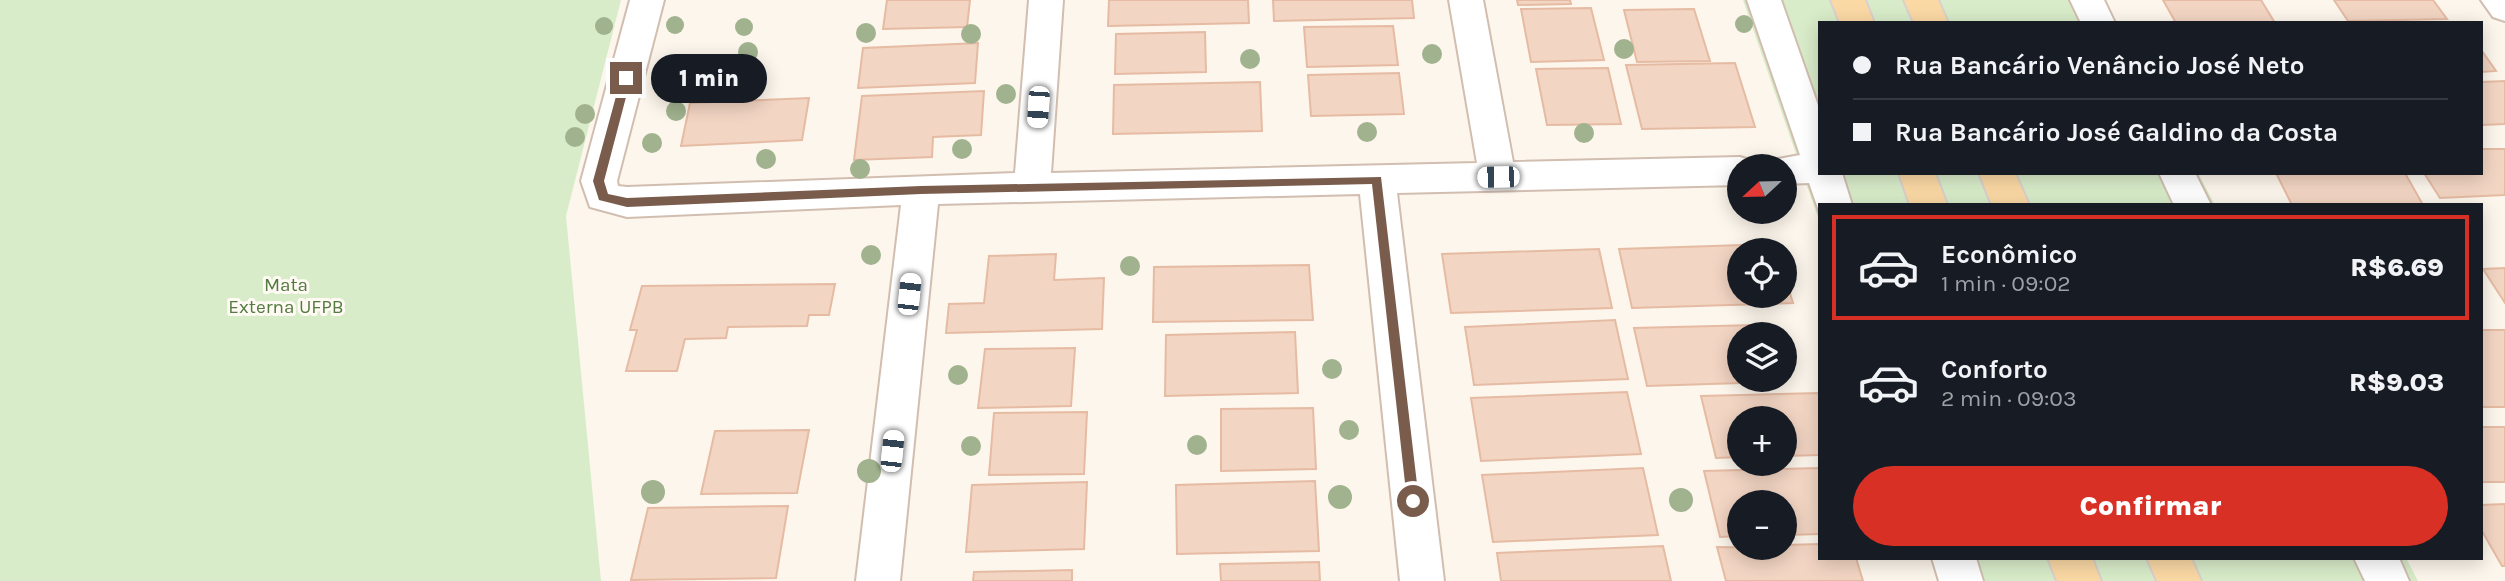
<!DOCTYPE html>
<html lang="pt">
<meta charset="utf-8">
<style>
body{margin:0;font-family:Karla,sans-serif;background:#20242c;color:#f1f3f6;height:100vh;display:flex;flex-direction:column;font-size:26px;white-space:nowrap}
*{box-sizing:border-box;margin:0}
p{font-size:23px;color:#9ea1a6}
.icon{flex:none;width:38px;height:38px;fill:none;stroke:currentColor;stroke-width:2;stroke-linecap:round;stroke-linejoin:round}
.map{position:relative;flex:1;overflow:hidden}
.side{position:absolute;left:1818px;top:203px;width:665px;height:357px;display:flex;flex-direction:column;background:#171b24;border-radius:0px;box-shadow:0 4px 18px #0003}
.side>*{flex:none}
.guide{position:absolute;left:1818px;top:21px;width:665px;height:154px;border-radius:0px;box-shadow:0 4px 18px #0003;display:grid;align-content:center;height:154px;padding:0 35px;background:#171b24}
.needle{width:46px;rotate:248deg}
.fabs{position:absolute;left:1727px;top:154px;display:grid;gap:14px}
.fabs a{display:grid;place-items:center;width:70px;height:70px;border-radius:50%;background:#171b24;box-shadow:0 4px 18px #0003;font-size:35px}
.end{position:absolute;width:32px;height:32px;margin:-16px;border:9px solid #7a5c4d;background:#fff;box-shadow:0 0 0 4px #fff}
.from{border-radius:50%}
.bubble{position:absolute;height:49px;border-radius:24px;background:#171b24;box-shadow:0 4px 18px #0003;font-size:23px;font-weight:800;line-height:49px;text-align:center}
.car{position:absolute;width:21px;height:42px;margin:-21px -10px;border-radius:9px;box-shadow:0 0 5px 2px #0007;background:linear-gradient(#fff 24%,#345 0 40%,#fff 0 76%,#345 0 86%,#fff 0)}
.guide b{display:flex;align-items:center;gap:24px;height:66px;font-size:26px}
.guide b+b{border-top:2px solid #363941}
.guide i{width:18px;height:18px;background:#f1f3f6}
ul{padding:12px 0 0;list-style:none}
li{display:flex;align-items:center;gap:21px;height:105px;margin:0 14px 10px;padding:0 21px;border:4px solid transparent;border-radius:0px}
li div{flex:1}
li b{display:block;font-size:26px}
li em{font-style:normal;font-weight:800}
li.current{border-color:#d93025}
li>.icon{width:63px;height:63px;stroke-width:1.5}
.primary-button{display:flex;gap:14px;margin-top:auto;padding:14px 35px}
.primary-button a{flex:1;height:80px;border-radius:42px;background:#d93025;color:#fff;font-size:28px;font-weight:800;line-height:80px;text-align:center}
.map>svg:first-child{display:block}
</style>
<div class="map">
<svg width="2505" height="581" viewBox="0 0 2505 581">
<rect width="100%" height="100%" fill="#fdf6ec"/>
<path fill="#d8ecc9" d="M0,0h621l-55,216 35,365h-601z
M1743,0h361l13,23h-297v150h378l17,32h-395v19z
M1935,558h471l12,23h-475z"/>
<path fill="#f3d5c3" stroke="#e6bba3" stroke-width="2" d="M887,0h83l-3,27 -84,2z
M1109,0h139l1,23 -141,3z
M1273,0h139l2,18 -140,3z
M1517,0h53l1,4 -53,1z
M2163,0h98l14,23h-99z
M2334,0h99l14,19 -99,2z
M1591,8l13,52 -73,2 -10,-53z
M1694,9l16,52 -73,1 -13,-52z
M1393,26l5,39 -91,2 -3,-40z
M1205,32l1,40 -91,2 1,-40z
M978,43l-3,40 -117,5 5,-40z
M2482,51l14,20 -14,1z
M1735,63l20,64 -113,2 -16,-64z
M1608,68l13,56 -74,1 -11,-56z
M1399,73l5,41 -93,2 -3,-41z
M2505,81v43l-23,1v-43z
M1260,82l2,49 -149,3 1,-49z
M984,91l-3,44 -48,2 -1,20 -78,3 8,-64z
M809,98l-7,42 -121,6 9,-43z
M2482,149h23v46l-65,3 -16,-25h58z
M2276,173h129l18,32h-131z
M1775,244l2,6h-37v46h45v-19l8,26 -161,5 -13,-59z
M1599,249l13,59 -161,5 -9,-59z
M1056,254l-2,26 50,-2 -2,51 -156,4 3,-29 35,-1 5,-47z
M1309,265l4,55 -160,2 1,-55z
M2505,268v35l-22,-34z
M835,284l-6,31h-20l-2,11 -79,1 -2,11 -41,1 -8,32h-51l11,-41h-7l12,-44z
M1615,320l13,59 -154,6 -9,-58z
M1756,325l2,9h-18v46h31l1,2 -125,4 -13,-58z
M2482,330h23v77h-23z
M1295,332l3,61 -133,3 1,-61z
M1075,348l-4,58 -93,2 7,-59z
M1627,392l14,62 -160,7 -10,-63z
M1820,393v62l-35,1v-38h-45v39l-24,1 -15,-62z
M1313,408l3,61 -95,2v-62z
M1087,412l-3,62 -95,1 5,-62z
M2482,427h23v55h-23z
M809,430l-12,63 -96,1 14,-63z
M1643,468l15,67 -165,7 -11,-67z
M1820,468v66l-35,1v-33h-45v34l-20,1 -16,-66z
M1315,481l4,70 -142,3 -1,-69z
M1087,482l-3,67 -118,3 6,-67z
M2505,504v62h-3l-20,-35v-26z
M788,506l-12,72 -145,2 17,-72z
M1820,544v14h36l7,23h-137l-9,-34 68,1v-3z
M1663,546l8,35h-170l-4,-28z
M1319,562l1,19h-99l-1,-17z
M1072,570v11h-99l1,-9z"/>
<g fill="none" stroke-linecap="round" stroke-linejoin="round">
<defs>
<path id="minor" d="M630,0h34l-47,181 1,5 9,1 388,-14 14,-173h34l-12,173 426,-10 -28,-163h34l30,162 227,-5 13,4 3,5h-16v19l-343,8 47,388h-44l-40,-387 -422,10 -38,377h-44l45,-376 -274,12 -37,-10 -9,-26z
M1747,0h34l39,111v62h22l10,32h-32v9l-11,-31 -24,1v-18h-16l3,-6 28,-5z
M2070,0h34l11,23h-34z
M2481,0h24v21l-12,-4z
M2159,173h36l16,32h-37z
M1932,558h44l7,23h-44z
M2354,558h45l10,23h-44z"/>
<path id="major" d="M1831,0h34l9,23h-34z
M1904,0h34l10,23h-34z
M1899,173h36l12,32h-37z
M1979,173h36l14,32h-37z
M2048,558h44l9,23h-44z
M2147,558h44l10,23h-44z"/>
</defs>
<use href="#minor" stroke="#d1beb0" stroke-width="4"/>
<use href="#major" stroke="#dad1cd" stroke-width="4"/>
<use href="#minor" fill="#fff" fill-rule="evenodd"/>
<use href="#major" fill="#fbd9a5" fill-rule="evenodd"/>
</g>
<g fill="#a0b28e">
<circle cx="1744" cy="24" r="9"/>
<circle cx="675" cy="25" r="9"/>
<circle cx="604" cy="26" r="9"/>
<circle cx="744" cy="27" r="9"/>
<circle cx="866" cy="33" r="10"/>
<circle cx="971" cy="34" r="10"/>
<circle cx="1624" cy="49" r="10"/>
<circle cx="748" cy="52" r="10"/>
<circle cx="1432" cy="54" r="10"/>
<circle cx="1250" cy="59" r="10"/>
<circle cx="701" cy="65" r="10"/>
<circle cx="722" cy="89" r="10"/>
<circle cx="1006" cy="94" r="10"/>
<circle cx="676" cy="111" r="10"/>
<circle cx="585" cy="114" r="10"/>
<circle cx="1367" cy="132" r="10"/>
<circle cx="1584" cy="133" r="10"/>
<circle cx="575" cy="137" r="10"/>
<circle cx="652" cy="143" r="10"/>
<circle cx="962" cy="149" r="10"/>
<circle cx="766" cy="159" r="10"/>
<circle cx="860" cy="169" r="10"/>
<circle cx="871" cy="255" r="10"/>
<circle cx="1130" cy="266" r="10"/>
<circle cx="1332" cy="369" r="10"/>
<circle cx="958" cy="375" r="10"/>
<circle cx="1349" cy="430" r="10"/>
<circle cx="1197" cy="445" r="10"/>
<circle cx="971" cy="446" r="10"/>
<circle cx="869" cy="471" r="12"/>
<circle cx="653" cy="492" r="12"/>
<circle cx="1340" cy="497" r="12"/>
<circle cx="1681" cy="500" r="12"/>
</g>
<path fill="#7a5c4d" d="M626,74l5,4 -27,103 4,13 19,4 294,-12 460,-9 38,324 -2,4 -4,1 -6,-5 -35,-317 -451,10 -294,13 -28,-7 -6,-19 28,-103z"/>
<g text-anchor="middle" stroke-width="6" stroke-linejoin="round" paint-order="stroke">
<g font-size="19" fill="#537a41" stroke="#fffaf3">
<text x="286" y="291">Mata<tspan x="286" dy="22">Externa UFPB</tspan></text>
</g>
</g>
</svg>
<div class="fabs">
<a><svg class="needle" viewBox="-14 -14 28 28"><path d="M0-13l5 13h-10z" fill="#e53935"/><path d="M0 13l5-13h-10z" fill="#9ea1a6"/></svg></a>
<a><svg class="icon" aria-label="locate" viewBox="0 0 24 24"><circle cx="12" cy="12" r="6"/><path d="M12 2v4M12 18v4M2 12h4M18 12h4"/></svg></a>
<a><svg class="icon" aria-label="layers" viewBox="0 0 24 24"><path d="M12 4l9 5-9 5-9-5zM3 14l9 5 9-5"/></svg></a>
<a>+</a>
<a>−</a>
</div>
<i class="end from" style="left:1413px;top:501px"></i>
<i class="end" style="left:626px;top:78px"></i>
<div class="bubble" style="left:651px;top:54px;width:116px">1 min</div>
<i class="car" style="left:1038px;top:107px;rotate:184deg"></i>
<i class="car" style="left:1498px;top:177px;rotate:269deg"></i>
<i class="car" style="left:909px;top:294px;rotate:6deg"></i>
<i class="car" style="left:892px;top:451px;rotate:6deg"></i>
<div class="guide">
<b><i class="from"></i>Rua Bancário Venâncio José Neto</b>
<b><i></i>Rua Bancário José Galdino da Costa</b>
</div>
<section class="side">
<ul>
<li class="current"><svg class="icon" aria-label="car" viewBox="0 0 24 24"><path d="M5 17H2v-5l4-1 3-4h7l3 4 3 1v5h-3M9 17h6M6 11h13"/><circle cx="7" cy="17" r="2"/><circle cx="17" cy="17" r="2"/></svg><div><b>Econômico</b><p>1 min · 09:02</p></div><em>R$6.69</em></li>
<li><svg class="icon" aria-label="car" viewBox="0 0 24 24"><path d="M5 17H2v-5l4-1 3-4h7l3 4 3 1v5h-3M9 17h6M6 11h13"/><circle cx="7" cy="17" r="2"/><circle cx="17" cy="17" r="2"/></svg><div><b>Conforto</b><p>2 min · 09:03</p></div><em>R$9.03</em></li>
</ul>
<div class="primary-button"><a>Confirmar</a></div>
</section>
</div>
